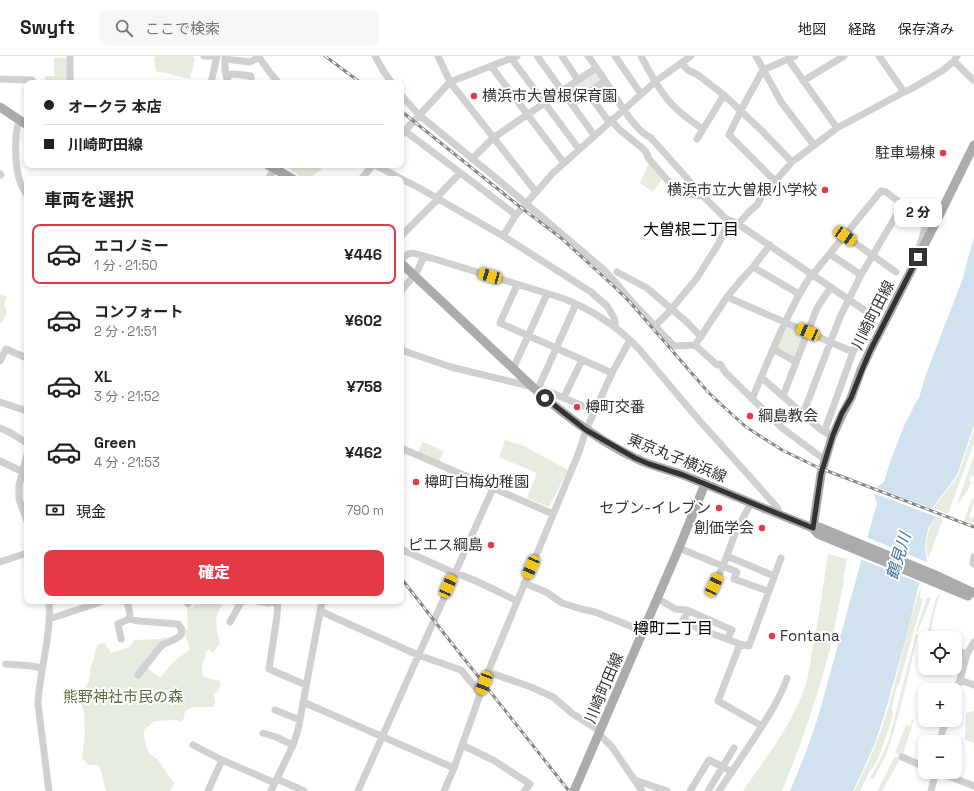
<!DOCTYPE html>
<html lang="ja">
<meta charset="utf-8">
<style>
body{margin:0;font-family:"Space Grotesk","Noto Sans JP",sans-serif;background:#f6f6f6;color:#222;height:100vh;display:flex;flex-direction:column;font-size:15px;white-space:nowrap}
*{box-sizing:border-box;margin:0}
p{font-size:13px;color:#767676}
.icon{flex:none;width:22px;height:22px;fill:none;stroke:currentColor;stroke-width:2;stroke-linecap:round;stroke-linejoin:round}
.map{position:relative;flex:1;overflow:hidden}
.drawer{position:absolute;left:24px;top:120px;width:380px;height:428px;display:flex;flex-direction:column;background:#fff;border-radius:8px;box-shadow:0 2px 6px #0003}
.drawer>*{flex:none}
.banner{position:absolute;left:24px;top:24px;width:380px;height:88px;border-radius:8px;box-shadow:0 2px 6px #0003;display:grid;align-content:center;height:88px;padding:0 20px;background:#fff}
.controls{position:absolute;left:918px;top:575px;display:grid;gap:8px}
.controls a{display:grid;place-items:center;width:44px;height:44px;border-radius:8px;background:#fff;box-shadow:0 2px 6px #0003;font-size:20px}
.end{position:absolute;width:18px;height:18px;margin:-9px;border:5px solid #333;background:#fff;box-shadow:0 0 0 2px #fff}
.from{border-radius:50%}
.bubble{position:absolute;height:28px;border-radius:8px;background:#fff;box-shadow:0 2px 6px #0003;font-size:13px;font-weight:800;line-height:28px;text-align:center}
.car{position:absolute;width:12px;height:24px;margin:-12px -6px;border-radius:5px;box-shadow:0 0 3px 1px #0007;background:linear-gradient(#f5c518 24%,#345 0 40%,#f5c518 0 76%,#345 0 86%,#f5c518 0)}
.banner b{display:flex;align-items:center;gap:14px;height:38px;font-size:15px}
.banner b+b{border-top:1px solid #e0e0e0}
.banner i{width:10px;height:10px;background:#222}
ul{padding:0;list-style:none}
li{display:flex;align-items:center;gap:12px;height:60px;margin:0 8px 6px;padding:0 12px;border:2px solid transparent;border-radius:8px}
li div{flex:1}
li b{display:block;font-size:15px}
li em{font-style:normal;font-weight:800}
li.on{border-color:#e63946}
li>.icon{width:36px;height:36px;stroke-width:1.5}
h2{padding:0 20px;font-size:18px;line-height:48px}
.pay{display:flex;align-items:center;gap:10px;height:44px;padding:0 20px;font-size:15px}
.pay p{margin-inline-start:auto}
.button{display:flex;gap:8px;margin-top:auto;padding:8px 20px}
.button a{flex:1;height:46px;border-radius:8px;background:#e63946;color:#fff;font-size:16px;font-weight:800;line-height:46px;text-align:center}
header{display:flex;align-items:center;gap:24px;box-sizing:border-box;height:56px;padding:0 20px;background:#fff;border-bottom:1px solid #e0e0e0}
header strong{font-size:19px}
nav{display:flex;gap:22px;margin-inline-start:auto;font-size:14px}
.search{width:280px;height:36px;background:#f6f6f6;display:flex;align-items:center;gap:10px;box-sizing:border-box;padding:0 14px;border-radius:8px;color:#767676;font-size:15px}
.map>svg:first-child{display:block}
</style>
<header>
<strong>Swyft</strong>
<div class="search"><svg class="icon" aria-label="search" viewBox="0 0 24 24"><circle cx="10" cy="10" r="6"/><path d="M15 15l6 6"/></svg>ここで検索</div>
<nav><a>地図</a><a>経路</a><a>保存済み</a></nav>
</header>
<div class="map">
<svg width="974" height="735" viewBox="0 0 974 735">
<rect width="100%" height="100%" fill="#fff"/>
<path fill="#e6ecdf" d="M156,0h36l3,2 -5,21 -34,-8 -2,-12z
M54,2h14v25h-24l1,-7h9z
M596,16l7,9 -31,21 -7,-9z
M649,107l13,16 -9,13 -13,-9z
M284,109h30l8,4 -13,10h-5z
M0,238l7,3 -3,7 3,8 -5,10 -2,1z
M786,270l20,7 -11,26 -18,-11z
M974,373v14l-26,71 -13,-5 -1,-2 24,-31z
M505,384l19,6 44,24 -19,37 -22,-9 10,-25 -38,-16z
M423,386l21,9 -5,11 -21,-10z
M974,399v21l-3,-1 -2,6 4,2h-2l-5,10 -10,14z
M972,442l2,1v3l-5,15 5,1v4l-2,2 -8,-3z
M935,461l8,3 -15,39 -2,-13 3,-18 2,-1z
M828,498l19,5 -4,19 1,3c-5,22 -9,45 -14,67 -12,49 -29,96 -48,143h-39c21,-31 45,-61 59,-96 6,-14 8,-30 10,-44 7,-32 11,-64 16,-97z
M920,532h1l-1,10 3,1 -8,28 -16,57 -3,5 -4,18 1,7 -4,14 -8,23 -5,12 -8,11 -8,17h-6c13,-25 25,-52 33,-79 12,-41 20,-83 33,-124z
M940,538l-6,20 -4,24h-4l10,-40z
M927,541l4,1 -13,33h-2z
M194,545h30c-1,3 -4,6 -5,9 -5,9 -2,24 1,33l-7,10 -4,-4 -4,4 1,3c-4,7 -5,12 -3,20l7,3 10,2c1,7 -1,10 -6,13l1,10 -2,3h-20l-8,4 -1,7 -3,4 -4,-2 -22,1 -11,9v6l4,16 10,8 16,23 -4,8h-64l-6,-24 -3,-2h-9l-6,-7 3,-25 -1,-20 -5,-18 4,-4 6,-10 2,-15 2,-4 4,-17 8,-2 6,10 19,-6 4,-7 24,-1 8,-2v3l-23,25 17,13 14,-17 16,-11c0,-8 -6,-10 -4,-21h2l-1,-21 6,-1z
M916,578h2c-10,41 -18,83 -33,123 -3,7 -8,14 -11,22l-4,-1 13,-24 6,-15z
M974,655v32l-9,-3 1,-27z
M912,663l2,1 -12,36 -7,-3 11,-28 5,1z
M895,700l5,3 -18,32h-5z"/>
<path fill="#cfe2ee" d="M974,182v187l-17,50 -24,32 2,10 -4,8 -3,3 -3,18 2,16 -9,26 -12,50 -22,78 -9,27 -12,27 -10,21h-63l16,-39 13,-38 58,-211 -3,-8 4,-9 6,-4 6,-20 16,-41c6,-7 7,-17 13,-23l7,-24 37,-96 5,-20z"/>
<path fill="#fff" d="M875,431l61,23 1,7 -64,-24z
M866,481l63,26 -7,21 -62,-25z"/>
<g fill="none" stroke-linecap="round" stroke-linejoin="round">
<path stroke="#d0d0d0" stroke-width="7" d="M70,0v27
M204,0h8
M225,0c0,9 -1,19 4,27
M258,0l13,18 8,9
M375,0l9,16 8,11
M438,0l12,26 86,110
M537,0l57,79
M562,0l16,24
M588,0c9,12 17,24 25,37 9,14 23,38 38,45l52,58 22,22 13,6 132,90 -17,38 -27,75v5
M615,0l26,38
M641,0c7,13 15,29 24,40 10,14 24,24 38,33
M756,0l25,46 33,43
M879,0l25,36
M511,2l68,91
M225,3l25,3 9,-5
M788,3l49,69
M954,5l19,19
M681,7l7,7 10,5 26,20 38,36 30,31
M491,10l73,97
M226,19l8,-1 17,2v7
M0,23l32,1 1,3
M803,25l41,-25
M211,27l6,-27
M588,37l21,29
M401,39l18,20 77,63 107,91 14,15 15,18 23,24 13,-13 29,-35 22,-35 10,-22
M572,48l33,-23
M611,64l9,10 21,17 5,5 3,7 27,31 10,4 17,2
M19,65c-5,15 -4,41 0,57 1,6 5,12 8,17
M401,72l115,87
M401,79l49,-53 67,-26
M697,83l27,-44
M472,103l21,-21 103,-70
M375,109l46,24 82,47 88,56 16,14 6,10 2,4v6
M0,118l1,1
M268,123l7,-11
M361,123l12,-14
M775,125l-46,-46 12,-25 22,-40 32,-14
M436,142l24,-25
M738,168l11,-12 8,-7 5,-9 30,-34 45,-34 67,-36 7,-3 31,-18 12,-10 3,-5
M401,180l37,-37
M503,180l13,-21 37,-42 103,-92 35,-25
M845,180l51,36
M830,198l31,21
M401,203l7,-5 5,-1 25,7 124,38c29,11 55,28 77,51l59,70 78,87 2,3v5
M753,211l46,27
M617,216l30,16 42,36 12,13
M517,229l-17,38 112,50
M401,235l16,-19 7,-16
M727,241l126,55
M655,270l19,20 21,-1 22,20 3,-1 5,8 57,56 39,29 5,2
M695,289l32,-48 14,-17 12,-13 17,-22
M773,293l23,13
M401,294l50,17 82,20
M0,305l6,-12 21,9
M513,313l34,-75
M761,321l59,52 8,5
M537,335l39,-87
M537,335l8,-1 50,21
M783,340l34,-88 14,-21
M564,341l18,-37
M752,343c18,-42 34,-85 59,-124l2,-1 68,-83 5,1 40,30v3l-8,26
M0,346l27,9
M803,358l37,-97 21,-42 42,-71
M0,372l11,5 16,10
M401,392l152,66
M27,399l-8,30v14l8,22
M0,405l23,11 4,1
M679,492l58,24 -3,7 34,12
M401,493l53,24c20,5 44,19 63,28
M727,500l47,20
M974,501l-1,6 1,1
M0,506l27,-9
M524,527l22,9 16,11 19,6 14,3 48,19
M714,529l9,-19 13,-35 15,-28
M657,542l18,11 12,1 45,20 -5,9 13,5 -22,57 44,25
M49,545c0,6 1,13 0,19 -1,28 -10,56 -11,84l11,87
M127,545l3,13 -1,5 10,2 39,3c13,14 -10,16 -17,22l-23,29
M186,545l2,3
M256,545l12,2 10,-2
M278,545l-1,15 -8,53 37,16
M320,555l98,44 43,15 19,23
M689,555l-6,9 16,9 28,10
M49,563l46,-15 7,-3
M230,566l11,-20 2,-1
M121,583l-3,-15 11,-5
M740,588l9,2 32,-88
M955,594l12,4
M6,608l26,2 10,2
M488,616l43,15 22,10 20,17 27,17
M960,624l14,5
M955,634l5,-10 7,-26 7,-12
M303,646l151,66
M275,654l25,10
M263,677l13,4 17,8
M599,678l13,13 30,44
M941,686v-6l5,-16
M193,689l29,15 53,23
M462,689l31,15 37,24 -6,7
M902,701l23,10
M938,716l36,14
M277,723l27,12
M635,724l32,11
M208,735l14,-31
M271,735l22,-46 5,-15 24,-129
M358,735l135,-303
M444,735l10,-23 34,-96 91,-220 7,-22 26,-57 18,-33
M690,735l19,-31 14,7 9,5
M708,735l26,-43
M719,735c12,-18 24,-36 36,-54 12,-19 25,-38 32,-59
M931,735l5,-19"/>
<path stroke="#ababab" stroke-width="9" d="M0,51l27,18
M268,109l25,14
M401,207l136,128c31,27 61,49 98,67 15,8 32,11 48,17 43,17 86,36 130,53l6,-1 121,50 34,16
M813,472l8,-54 11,-37 11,-24 8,-15 10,-28 9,-19 70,-137 34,-69
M813,472l5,6 150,62
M574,735l105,-243 26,-64"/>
<defs>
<path id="rail" d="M325,0l36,27
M401,55l118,95 42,32 46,42 22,21 79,91 17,16 21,19 36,23 35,17 157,60
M401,522l49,63 119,150"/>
</defs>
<use href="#rail" stroke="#888" stroke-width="3"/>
<use href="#rail" stroke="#fff" stroke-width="1.5" stroke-dasharray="4.5" stroke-linecap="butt"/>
</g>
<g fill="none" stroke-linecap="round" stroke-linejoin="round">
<path stroke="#333" stroke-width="5" d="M545,342l41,32 49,28 14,6 34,11 130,53 8,-54 12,-39 9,-22 9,-15 11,-28 8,-19 48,-94"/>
</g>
<g fill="#e63946" stroke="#fff" stroke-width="1.5">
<circle cx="474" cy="40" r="4"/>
<circle cx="943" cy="97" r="4"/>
<circle cx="825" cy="134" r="4"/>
<circle cx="577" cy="351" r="4"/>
<circle cx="750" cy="360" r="4"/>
<circle cx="416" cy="426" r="4"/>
<circle cx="719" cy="452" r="4"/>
<circle cx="762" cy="472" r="4"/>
<circle cx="491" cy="489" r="4"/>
<circle cx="772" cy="580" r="4"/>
</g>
<g text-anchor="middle" stroke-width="4" stroke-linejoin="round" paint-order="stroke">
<g font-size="15" fill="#333" stroke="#fff" text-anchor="start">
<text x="482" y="45">横浜市大曽根保育園</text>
<text x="935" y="102" text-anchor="end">駐車場棟</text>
<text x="817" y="139" text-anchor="end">横浜市立大曽根小学校</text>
<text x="585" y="356">樽町交番</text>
<text x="758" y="365">綱島教会</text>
<text x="424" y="431">樽町白梅幼稚園</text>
<text x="711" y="457" text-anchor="end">セブン-イレブン</text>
<text x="754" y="477" text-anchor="end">創価学会</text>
<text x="483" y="494" text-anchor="end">ピエス綱島</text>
<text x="780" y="585">Fontana</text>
</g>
<g font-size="15" fill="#333" stroke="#fff">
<text transform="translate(873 259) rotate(-63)" y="5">川崎町田線</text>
<text transform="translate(677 402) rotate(22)" y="5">東京丸子横浜線</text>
<text transform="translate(604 632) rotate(-67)" y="5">川崎町田線</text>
</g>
<g font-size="15" fill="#56703f" stroke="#fff">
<text x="123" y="646">熊野神社市民の森</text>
</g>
<g font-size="16" fill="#000" stroke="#fff">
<text x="691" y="179">大曽根二丁目</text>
<text x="673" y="578">樽町二丁目</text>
</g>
<g font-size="16" font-style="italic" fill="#3f7597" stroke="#fff">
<text transform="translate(898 500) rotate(-73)" y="6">鶴見川</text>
</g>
</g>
</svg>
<div class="controls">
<a><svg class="icon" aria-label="locate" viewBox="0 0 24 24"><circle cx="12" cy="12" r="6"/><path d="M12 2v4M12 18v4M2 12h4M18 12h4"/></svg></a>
<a>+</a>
<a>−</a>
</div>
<i class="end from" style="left:545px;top:342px"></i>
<i class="end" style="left:918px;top:201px"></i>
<div class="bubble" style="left:894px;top:143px;width:48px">2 分</div>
<i class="car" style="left:845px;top:180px;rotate:124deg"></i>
<i class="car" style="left:490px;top:220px;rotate:286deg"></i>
<i class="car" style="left:808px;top:276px;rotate:294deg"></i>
<i class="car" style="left:531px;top:511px;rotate:203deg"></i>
<i class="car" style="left:714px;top:529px;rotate:25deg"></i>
<i class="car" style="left:448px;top:530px;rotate:24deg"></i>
<i class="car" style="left:484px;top:627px;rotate:201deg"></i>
<div class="banner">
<b><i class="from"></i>オークラ 本店</b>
<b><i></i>川崎町田線</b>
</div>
<section class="drawer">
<h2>車両を選択</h2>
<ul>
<li class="on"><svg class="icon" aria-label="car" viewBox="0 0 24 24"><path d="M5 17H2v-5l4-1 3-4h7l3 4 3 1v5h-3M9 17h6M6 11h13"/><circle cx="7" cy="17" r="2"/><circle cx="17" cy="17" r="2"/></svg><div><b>エコノミー</b><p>1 分 · 21:50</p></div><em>¥446</em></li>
<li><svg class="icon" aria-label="car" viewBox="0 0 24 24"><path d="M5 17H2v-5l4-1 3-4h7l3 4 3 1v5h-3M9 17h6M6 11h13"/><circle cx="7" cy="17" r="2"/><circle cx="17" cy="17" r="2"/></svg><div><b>コンフォート</b><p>2 分 · 21:51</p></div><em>¥602</em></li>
<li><svg class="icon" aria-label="car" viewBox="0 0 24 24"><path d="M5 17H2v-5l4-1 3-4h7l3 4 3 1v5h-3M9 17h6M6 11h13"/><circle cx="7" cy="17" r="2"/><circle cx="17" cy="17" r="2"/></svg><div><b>XL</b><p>3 分 · 21:52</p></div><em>¥758</em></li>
<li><svg class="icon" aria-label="car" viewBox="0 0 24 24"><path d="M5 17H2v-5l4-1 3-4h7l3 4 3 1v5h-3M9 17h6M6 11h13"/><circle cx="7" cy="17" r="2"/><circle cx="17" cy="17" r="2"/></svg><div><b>Green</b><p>4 分 · 21:53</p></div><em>¥462</em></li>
</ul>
<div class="pay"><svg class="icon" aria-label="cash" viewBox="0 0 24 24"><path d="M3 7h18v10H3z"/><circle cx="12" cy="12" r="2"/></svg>現金<p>790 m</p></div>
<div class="button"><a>確定</a></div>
</section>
</div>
